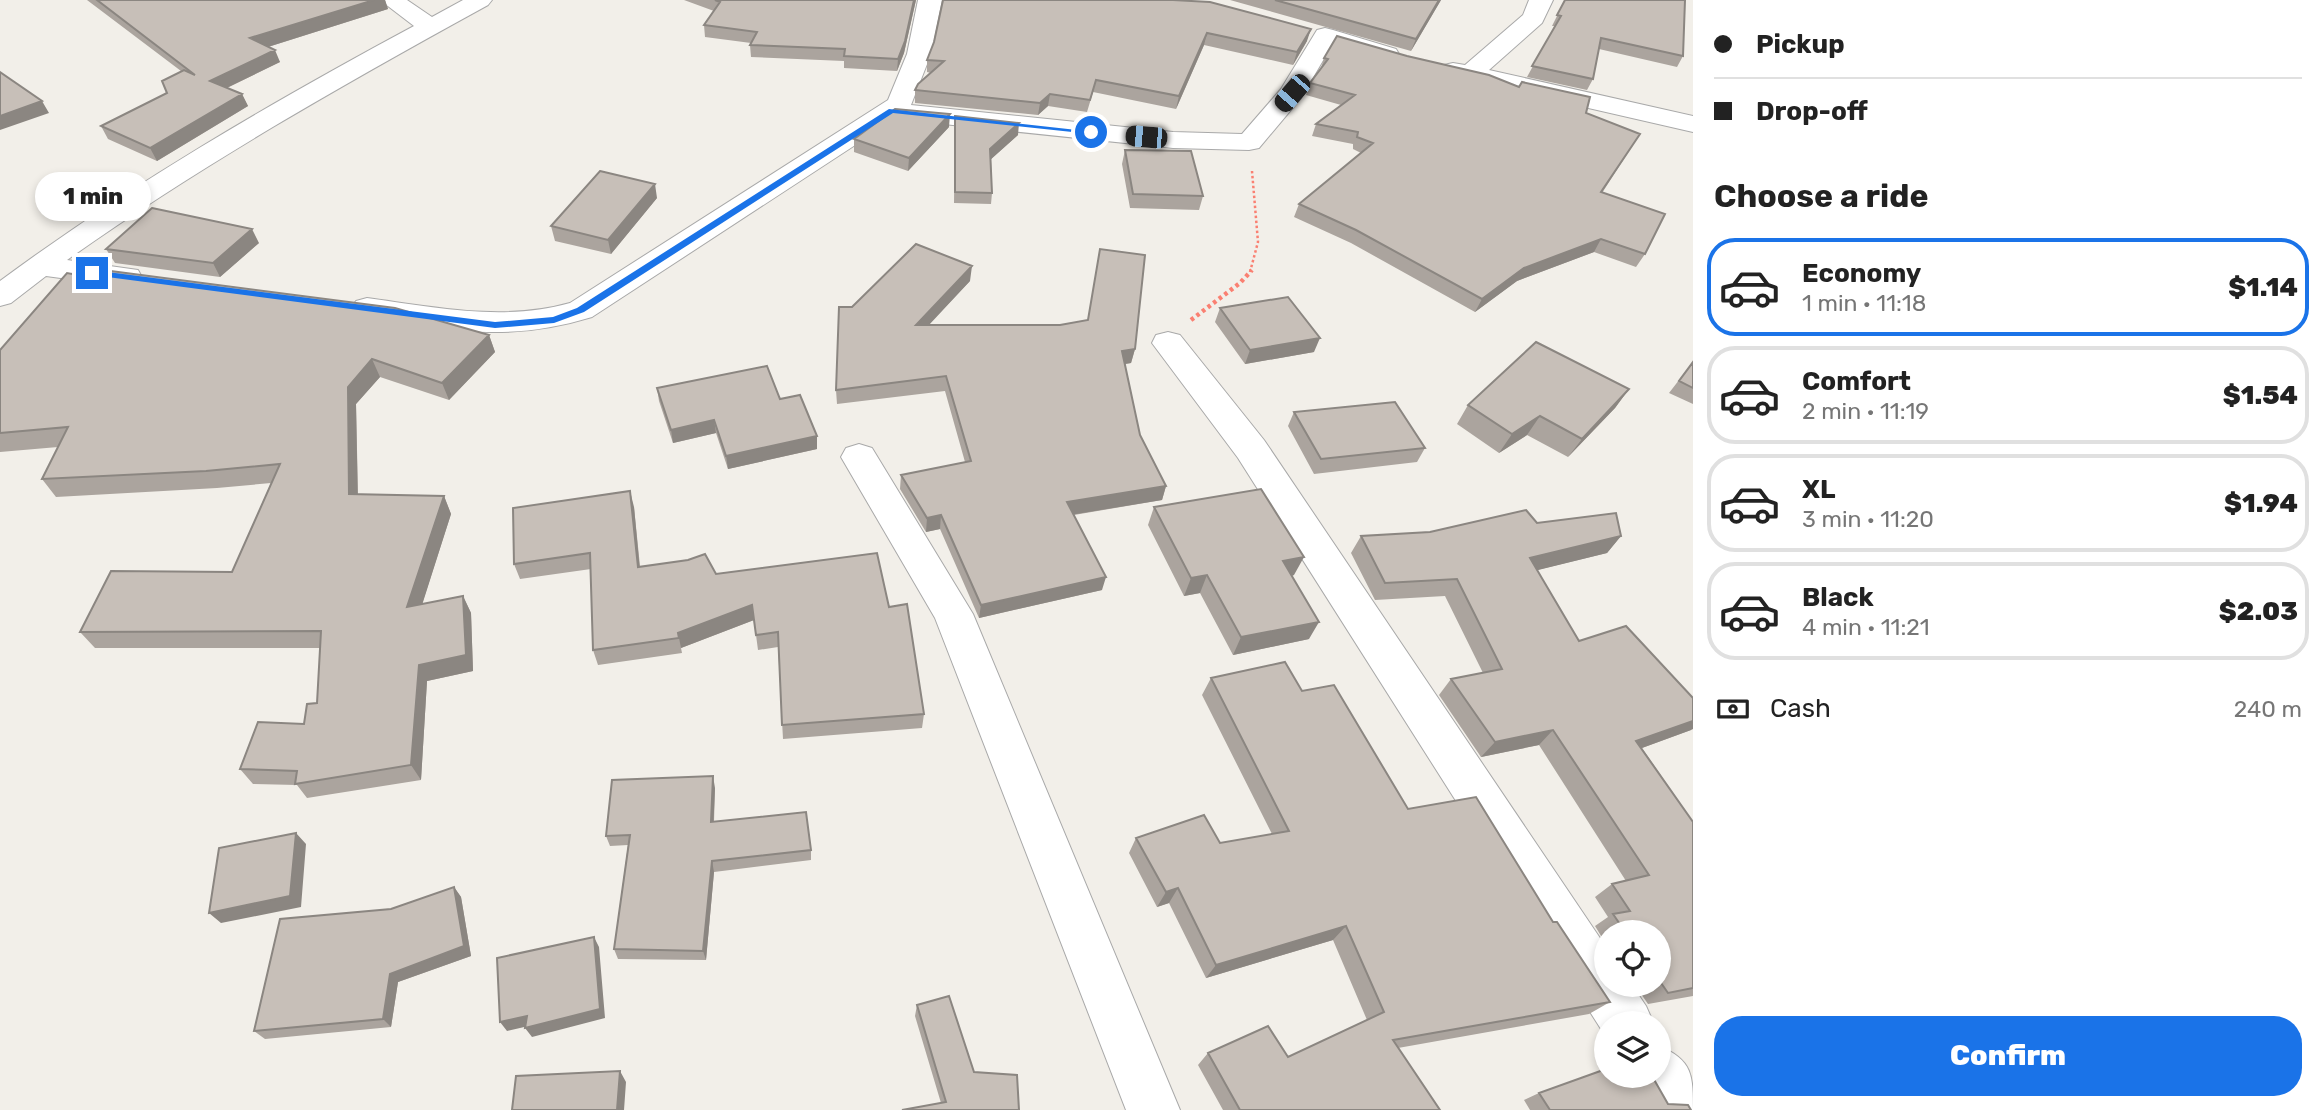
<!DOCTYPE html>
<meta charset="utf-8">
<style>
body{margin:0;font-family:Rubik,sans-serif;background:#f6f6f6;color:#222;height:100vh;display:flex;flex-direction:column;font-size:26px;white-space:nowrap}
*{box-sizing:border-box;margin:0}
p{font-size:23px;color:#767676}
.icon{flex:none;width:38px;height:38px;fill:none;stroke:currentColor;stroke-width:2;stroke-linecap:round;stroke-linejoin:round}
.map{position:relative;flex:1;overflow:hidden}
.panel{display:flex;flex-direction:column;background:#fff;width:630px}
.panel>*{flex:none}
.guide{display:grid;align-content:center;height:154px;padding:0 21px;background:#fff}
.tools{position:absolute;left:1594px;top:920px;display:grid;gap:14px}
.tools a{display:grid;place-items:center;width:77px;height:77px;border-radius:50%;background:#fff;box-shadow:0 4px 10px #0003;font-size:35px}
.end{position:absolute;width:32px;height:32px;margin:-16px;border:9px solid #1a73e8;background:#fff;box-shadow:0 0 0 4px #fff}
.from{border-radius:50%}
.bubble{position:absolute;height:49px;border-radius:24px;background:#fff;box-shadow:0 4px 10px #0003;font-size:23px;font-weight:800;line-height:49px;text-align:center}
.car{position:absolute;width:21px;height:42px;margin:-21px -10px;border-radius:9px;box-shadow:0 0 5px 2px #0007;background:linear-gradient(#222 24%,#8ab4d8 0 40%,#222 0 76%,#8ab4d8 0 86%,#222 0)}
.guide b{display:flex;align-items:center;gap:24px;height:66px;font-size:26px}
.guide b+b{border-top:2px solid #e0e0e0}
.guide i{width:18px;height:18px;background:#222}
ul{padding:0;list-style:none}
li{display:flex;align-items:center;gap:21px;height:98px;margin:0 14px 10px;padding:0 7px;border:4px solid #e0e0e0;border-radius:28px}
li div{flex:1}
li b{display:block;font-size:26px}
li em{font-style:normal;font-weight:800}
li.on{border-color:#1a73e8}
li>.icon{width:63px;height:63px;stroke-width:1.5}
h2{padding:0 21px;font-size:32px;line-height:84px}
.pay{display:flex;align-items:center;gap:18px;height:77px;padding:0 21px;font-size:26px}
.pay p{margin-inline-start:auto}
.primary-button{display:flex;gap:14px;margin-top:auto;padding:14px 21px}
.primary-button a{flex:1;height:80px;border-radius:28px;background:#1a73e8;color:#fff;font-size:28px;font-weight:800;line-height:80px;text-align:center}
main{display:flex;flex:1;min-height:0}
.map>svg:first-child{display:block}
</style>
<main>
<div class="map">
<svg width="1693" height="1110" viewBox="0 0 1693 1110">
<rect width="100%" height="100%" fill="#f2efe9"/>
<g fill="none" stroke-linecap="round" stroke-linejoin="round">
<defs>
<path id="minor" d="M380,0h27l25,17 31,-17h29l-4,5c-144,79 -287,160 -421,255l71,10 4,7 -4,7 -11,3 -81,-11 -35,27 -11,3v-25c131,-97 271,-178 414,-255z
M918,0h24l-11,54 -20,51 262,27 69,2 39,-45 36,-59 8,-2 8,2 63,19 3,5 -3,5 -9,2 -55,-16 -31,53 -42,50 -10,2 -76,-2 -278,-29 -303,198c-85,26 -140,13 -225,1l-11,-3 -5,-7 5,-7 11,-3c67,9 136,24 203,5l318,-203 19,-46z
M1529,0h24l-11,23 -53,47 204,46v16l-249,-57 -3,-5 3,-5 9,-2 12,2 58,-50z
M1168,332l12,3 84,105 342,507v38h26l14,21 8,18h-48v13l-368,-579 -86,-115 4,-8z
M859,444l13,4 101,166 207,496h-54l-191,-492 -94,-161 5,-9z
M1659,1046c34,14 34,30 34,64h-40l-19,-34h25z"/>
</defs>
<use href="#minor" stroke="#a9a9a9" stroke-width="2"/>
<path stroke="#fa8072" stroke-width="2.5" stroke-dasharray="2.5 2.5" stroke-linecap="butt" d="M1250,272l8,-30 -6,-71"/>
<path stroke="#fa8072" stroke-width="4.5" stroke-dasharray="3.5 3.5" stroke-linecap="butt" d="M1191,320l49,-37 12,-13"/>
<use href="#minor" fill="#fff" fill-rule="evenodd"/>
</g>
<path fill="#aba49e" d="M87,0h298l3,9 -120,38 12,15 -53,26 15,6 6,12 -91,55 -49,-22 -7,-13 66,-33 14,-22z
M684,0h232l-12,53 -7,18 -53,-3v-7l-93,-4 -1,-12 1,-2 -46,-6 -1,-12 10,-14z
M943,0l364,41 -14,24 -89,-20 -28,64 -83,-17 -6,20 -39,-6 -10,9 -123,-12v-13l16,-17 -4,-1v-12l7,-18z
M1230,0h211l-30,51z
M1565,0l118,56 -6,11 -78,-18 -6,30 -6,11 -60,-13 28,-51h-3z
M1324,58l262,55 54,21 -38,59 43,61 -9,13 -42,-15 -77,29 -42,31 -124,-69 -57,-26 5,-13 62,-51 -8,-4v-5l-41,-8 4,-12 25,-19 -35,-10 4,-12 11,-15z
M955,116l63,19 -27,24 1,34 -1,11 -37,-1z
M949,127l-41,44 -54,-19v-13z
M1125,150l78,46 -4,14 -69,-2 -8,-44z
M657,198l-46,56 -56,-13 -4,-15z
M259,243l-39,34 -105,-14 -9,-14z
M970,281l-42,44 207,24 -4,14 -6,1 15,71 26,51 -4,14 -88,15 28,75 -123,28 -39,-89 -14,3 -26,-43 1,-14 64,-13 -20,-71 -108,13 -1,-14 16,-83z
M1220,308l94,44 -69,12 -30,-42z
M489,335l6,17 -46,48 -69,-23 -24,27 2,90 86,2 7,18 -29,90 41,-8 8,17 2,58 -46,10 -6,99 -114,18 -10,-13 -44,-1 -13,-15 64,-45 13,-21 3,-55h-225l-15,-16 152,-60 39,-89 -54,5 -161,9 -14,-18 16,-32 -58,5v-102z
M1693,362v42l-24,-11z
M657,388l160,48v13l-89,20 -12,-36 -43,10 -14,-42z
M1629,389l-14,19 -47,49 -41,-22 -28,18 -42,-29 11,-19z
M1294,412l131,36 -8,14 -103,12 -26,-48z
M634,507l6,59 76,8 173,33 35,107 -2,14 -139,11 -5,-92 -20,3 -4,-30 -73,28 1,5 -84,12 -5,-15 -2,-81 -71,10 -6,-15z
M1154,507l140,68 -2,1 17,63 -76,16 -33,-62 -16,3 -36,-71z
M1537,523l84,13 -14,17 -70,17 42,71 112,89 -49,18 51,74v174l-45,8 -13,-19h24v-52h-53v11l-11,-18 13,-9 -13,-20 17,-13 14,-3 -87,-136 -58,12 -42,-62 12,-16 32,-6 -38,-77 -70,4 -24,-47 10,-17 69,-4z
M1211,678l91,13 106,118 145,113 57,80 -21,12 -191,34 42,62h-217l-25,-45 10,-12 80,4 79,-37 -34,-80 -127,38 -37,-75 -12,4 -28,-54 7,-15 84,5 52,-9 -70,-139z
M715,788l-1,34 97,28v10l-97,12 -8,88 -88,-1 -4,-10 14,-104 -18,1 -4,-10z
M454,887l7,10 10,59 -73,26 -7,45 -126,12 -11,-8 137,-122z
M917,1005l57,67 45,38 -78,-7 -26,-87z
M1539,1093l129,11 23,6h-161l-6,-10z"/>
<path fill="#8b8681" d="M374,0h11l3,9 -133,42 -5,-13z
M914,0h2l-12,53 -7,18 1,-12z
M1439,0h2l-30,51 5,-12z
M1311,29l-4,12 -14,24 4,-13z
M1207,33l-3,12 -28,64 3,-13z
M275,50l5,12 -64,31 -6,-12z
M242,94l6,12 -91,55 -7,-13z
M1050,94l-2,12 -10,9 2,-12z
M42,101l7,12 -49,17v-14z
M950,114l-1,13 -41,44 1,-13z
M1019,123l-1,12 -29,26 1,-12z
M655,184l2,14 -46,56 -3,-14z
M252,229l7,14 -39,34 -7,-14z
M1601,239l-7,13 -77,29 -42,31 7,-13 42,-31z
M972,266l-2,15 -55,59 1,-15z
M489,335l6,17 -46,48 -7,-17z
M1320,338l-6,14 -69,12 5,-14z
M1135,349l-4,14 -13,2 4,-14z
M372,359l8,18 -24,27 2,107 -9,-17 -1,-107z
M1629,389l-14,19 -47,49 14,-18z
M1540,416l-13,19 -28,18 13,-19z
M714,420l2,13 -43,10 -2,-13z
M817,436v13l-89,20 -2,-13z
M1166,486l-4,14 -98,16 3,-14z
M630,491l4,16 7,75 -3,-15z
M444,496l7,18 -35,110 -9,-17z
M941,515l-1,14 -14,3 1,-14z
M1621,536l-14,17 -89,22 12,-17z
M1304,557l-10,18 -19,4 8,-18z
M1207,575l-7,18 -16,3 7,-18z
M1106,577l-4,13 -123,28 2,-13z
M463,596l8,17 2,58 -46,10 -6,99 -10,-15 8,-100z
M752,605l2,15 -73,28 1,5 -4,-20z
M1319,622l-10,17 -76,16 8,-18z
M1693,721v8l-2,1 -71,26 16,-15z
M1553,730l-14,15 -58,12 14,-15z
M713,776l2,12 -2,45 -2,-11z
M296,833l10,11 -5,63 -80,16 -12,-10z
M712,861l2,11 -8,88 -3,-9z
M454,887l7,10 10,59 -73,26 -7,45 -8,-8 7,-45z
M1178,888l-9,15 -12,4 9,-15z
M1346,926l-13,14 -127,38 10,-13z
M594,937l5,10 6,71 -73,19 -7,-9z
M527,1016l6,9 -26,6 -7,-9z
M620,1071l6,11 -2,28h-7z"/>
<path fill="#c7bfb8" stroke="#8b8681" stroke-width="2" d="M97,0h277l-124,38 25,12 -65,31 32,13 -92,54 -49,-22 66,-33 -5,-12 22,-11 11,5z
M715,0h199l-9,41 -7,18 -54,-3 1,-7 -95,-4 7,-13 -53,-7 16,-23z
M943,0h230l37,2 101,27 -14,23 -90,-19 -28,63 -83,-16 -6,20 -40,-6 -10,9 -125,-13 3,-6 26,-23 -17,-1 7,-18z
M1275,0h164l-23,39z
M1565,0h120l-2,56 -82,-18 -8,41 -61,-13 29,-50 -4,-1z
M1337,36l70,20 82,19 30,12 3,-5 68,15 -4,16 54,21 -39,58 64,22 -20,40 -44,-15 -77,29 -42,31 -126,-69 -57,-26 74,-61 -16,-6 1,-5 -42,-8 39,-29 -45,-12 18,-24 -4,-1z
M0,72l42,29 -42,15z
M895,109l55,5 -41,44 -55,-19z
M955,116l64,7 -29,26 2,44 -37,-1z
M1125,150l66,1 12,45 -70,-2z
M600,171l55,13 -47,56 -57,-14z
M152,208l100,21 -39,34 -107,-14z
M916,244l56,22 -56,59h144l28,-5 12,-71 45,6 -10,94 -13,2 18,84 26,51 -99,16 39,75 -125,28 -40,-90 -14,3 -26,-43 70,-14 -25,-85 -110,14 3,-83h13z
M80,267l315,41 94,27 -47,48 -70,-24 -24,28 1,107 95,2 -37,111 56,-11 3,59 -47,10 -8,100 -116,19 2,-13 -57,-2 18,-47 46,2 3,-20 10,-1 4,-72 -241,1 31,-61 121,1 48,-108 -74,7 -164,8 26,-52 -68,6v-83l67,-77 5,1z
M1288,297l32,41 -70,12 -30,-42z
M1536,342l93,47 -47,50 -42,-23 -28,18 -44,-29z
M1693,362v26l-14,-7z
M767,366l13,33 20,-4 17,41 -91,20 -12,-36 -43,10 -14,-42z
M1395,402l30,46 -104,11 -27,-47z
M1261,489l43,68 -21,4 36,61 -78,15 -34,-62 -16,3 -37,-71z
M630,491l8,76 50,-7 17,-6 11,20 161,-21 12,54 18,-3 17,110 -142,11 -4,-93 -22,3 -4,-30 -74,28 1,5 -86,12 -3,-97 -76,11 -1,-56z
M1526,510l11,13 79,-10 5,23 -91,22 49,83 47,-15 67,72v23l-57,20 57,81v166l-25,5 -9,-13v-47h-33l-13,-19 17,-3 -18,-27 37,-9 -96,-145 -58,12 -44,-63 51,-10 -45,-90 -72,4 -24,-47 69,-4z
M1285,662l17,29 32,-6 74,124 68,-12 77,125h4l53,80 -217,38 47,70h-200l-32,-57 60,-27 20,31 96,-45 -38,-86 -130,39 -38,-77 -12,4 -30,-54 68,-23 16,28 69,-12 -78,-153z
M713,776l-2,46 95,-10 5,38 -99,11 -9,90 -89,-2 16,-114 -24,1 6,-56z
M296,833l-6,63 -81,17 10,-65z
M454,887l10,59 -74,28 -7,45 -129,12 26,-112 111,-10z
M594,937l6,72 -75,19 2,-12 -27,6 -3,-64z
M949,996l25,76 43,3 2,35h-117l44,-8 -29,-97z
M1606,1069v7h46l16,28 20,1 3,5h-141l-11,-17z
M620,1071l-3,39h-105l4,-34z"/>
<path fill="#1a73e8" d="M889,109l206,23 -4,2 -198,-21 -309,199 -30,11 -59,5 -403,-53 -4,-2 4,-3 403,52 58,-5 24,-9z"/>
</svg>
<div class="tools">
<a><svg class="icon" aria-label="locate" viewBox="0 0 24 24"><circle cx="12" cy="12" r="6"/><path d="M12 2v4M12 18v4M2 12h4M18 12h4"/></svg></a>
<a><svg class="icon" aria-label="layers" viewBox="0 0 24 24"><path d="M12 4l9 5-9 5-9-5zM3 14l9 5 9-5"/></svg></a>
</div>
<i class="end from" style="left:1091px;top:132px"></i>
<i class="end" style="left:92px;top:273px"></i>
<div class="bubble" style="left:35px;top:172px;width:116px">1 min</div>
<i class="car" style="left:1292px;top:93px;rotate:221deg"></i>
<i class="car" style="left:1146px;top:137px;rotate:275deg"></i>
</div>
<section class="panel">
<div class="guide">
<b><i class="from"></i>Pickup</b>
<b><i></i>Drop-off</b>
</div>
<h2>Choose a ride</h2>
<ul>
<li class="on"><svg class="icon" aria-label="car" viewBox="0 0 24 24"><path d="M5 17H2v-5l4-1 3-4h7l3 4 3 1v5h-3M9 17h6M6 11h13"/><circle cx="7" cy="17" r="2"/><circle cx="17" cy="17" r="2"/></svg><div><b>Economy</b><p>1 min · 11:18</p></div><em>$1.14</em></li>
<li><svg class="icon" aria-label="car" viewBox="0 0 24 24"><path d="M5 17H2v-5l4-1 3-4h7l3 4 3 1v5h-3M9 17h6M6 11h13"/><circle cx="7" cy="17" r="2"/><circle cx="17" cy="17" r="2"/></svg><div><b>Comfort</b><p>2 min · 11:19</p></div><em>$1.54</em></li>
<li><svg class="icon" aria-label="car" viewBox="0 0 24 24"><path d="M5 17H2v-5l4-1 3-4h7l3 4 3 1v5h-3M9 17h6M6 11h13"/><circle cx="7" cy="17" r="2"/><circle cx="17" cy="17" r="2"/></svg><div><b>XL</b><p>3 min · 11:20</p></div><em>$1.94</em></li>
<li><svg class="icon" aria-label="car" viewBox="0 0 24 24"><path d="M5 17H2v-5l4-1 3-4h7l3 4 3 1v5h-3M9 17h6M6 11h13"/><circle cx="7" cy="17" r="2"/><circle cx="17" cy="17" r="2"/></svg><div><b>Black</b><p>4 min · 11:21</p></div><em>$2.03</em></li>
</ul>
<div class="pay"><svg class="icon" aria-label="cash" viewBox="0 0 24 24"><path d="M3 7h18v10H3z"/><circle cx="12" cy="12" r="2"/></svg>Cash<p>240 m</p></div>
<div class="primary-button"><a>Confirm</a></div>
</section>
</main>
